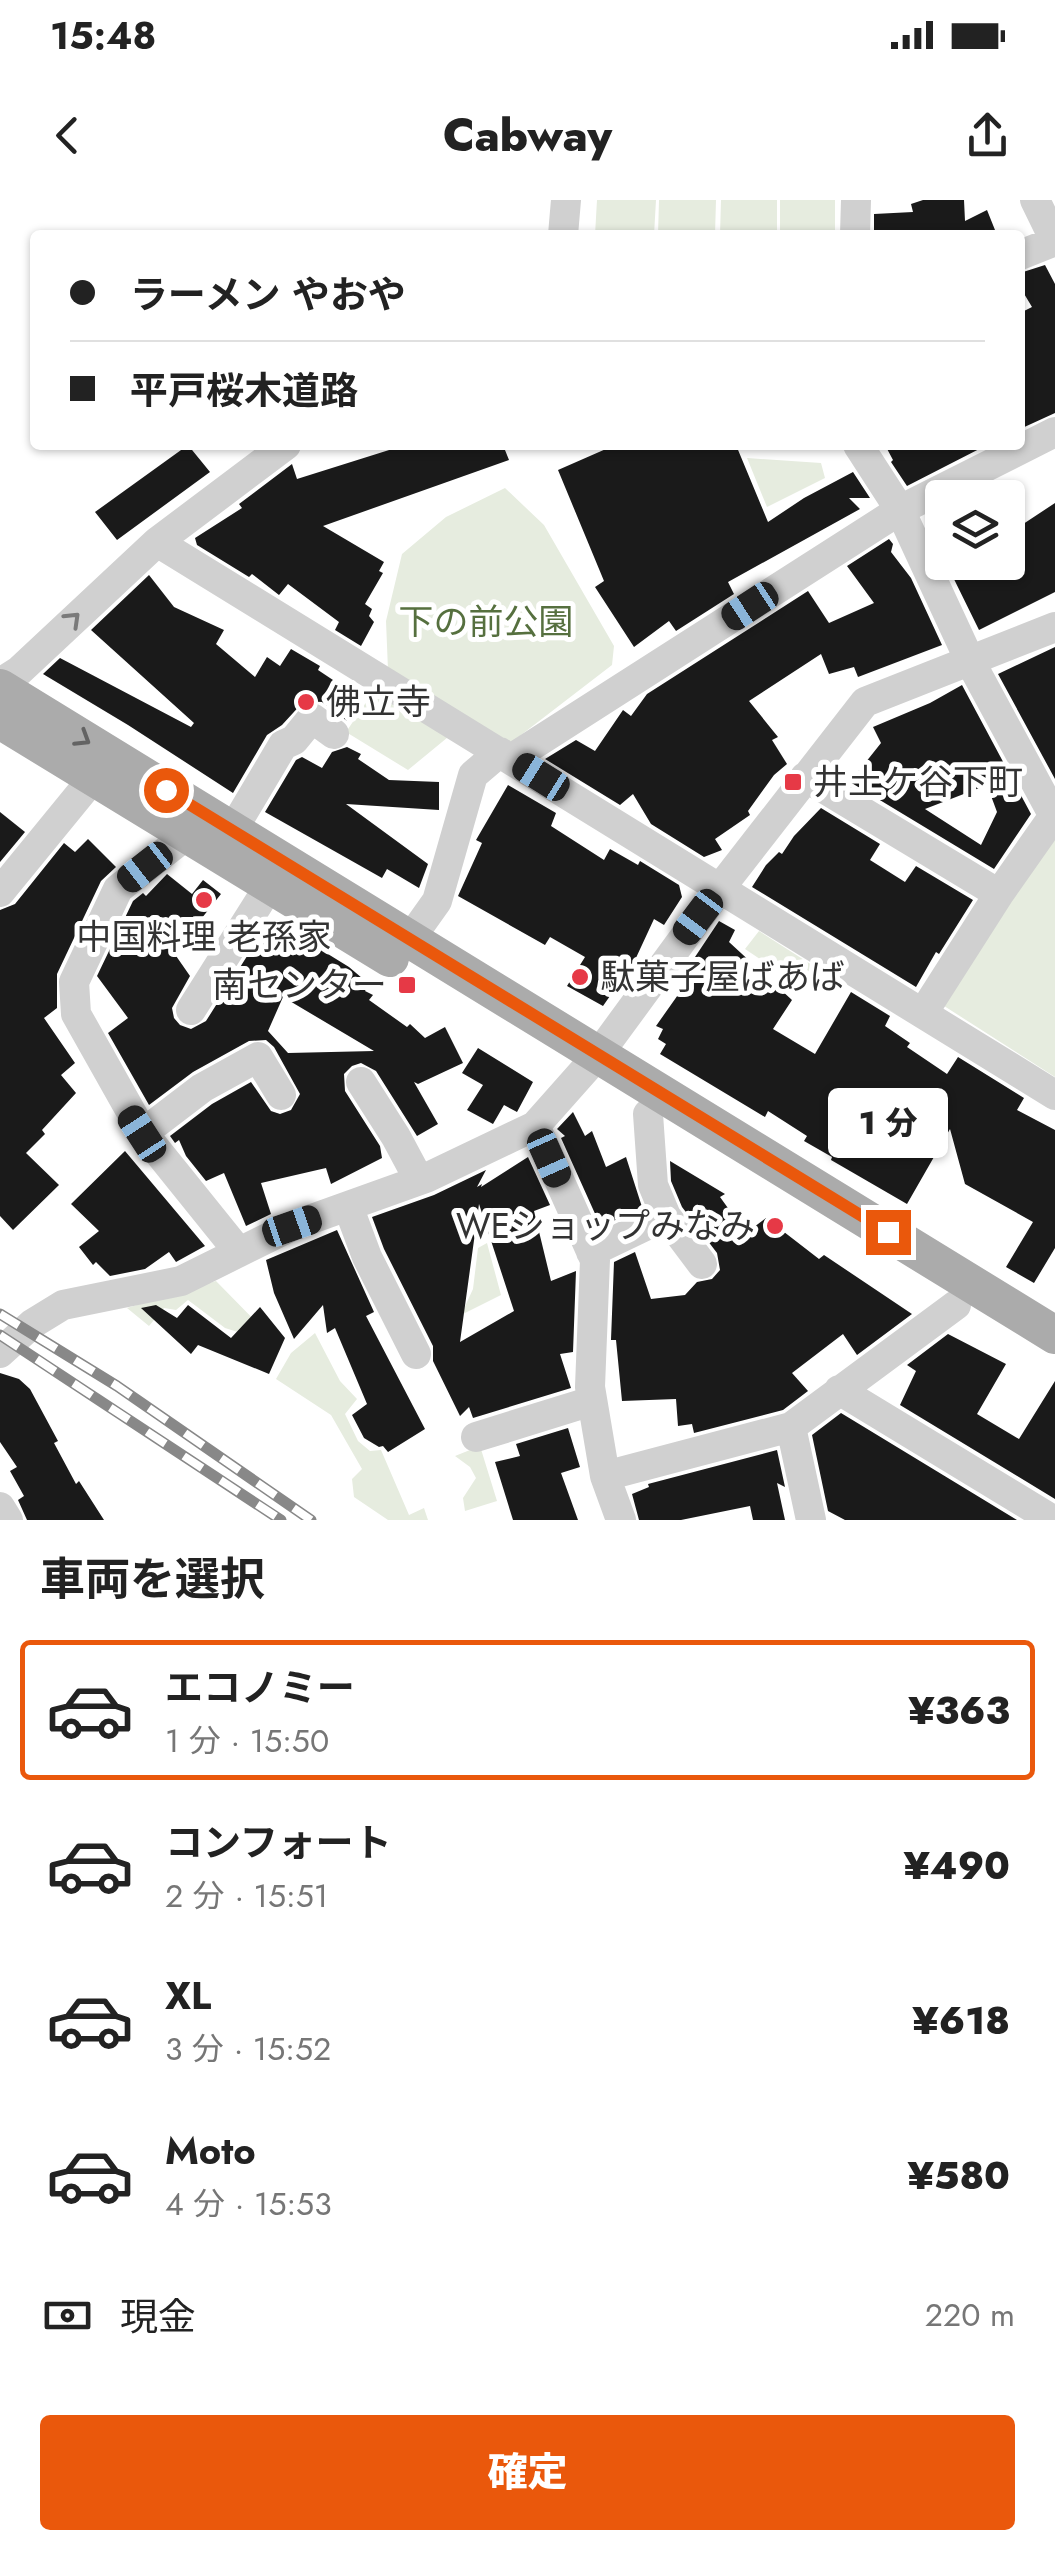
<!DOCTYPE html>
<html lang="ja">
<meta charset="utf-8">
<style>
body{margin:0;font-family:Jost,"Noto Sans JP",sans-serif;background:#f6f6f6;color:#222;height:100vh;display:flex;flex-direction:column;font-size:38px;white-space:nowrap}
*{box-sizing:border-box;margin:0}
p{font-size:32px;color:#767676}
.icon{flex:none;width:55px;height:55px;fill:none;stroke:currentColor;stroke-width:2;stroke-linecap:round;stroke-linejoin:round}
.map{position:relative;height:1320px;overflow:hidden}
.drawer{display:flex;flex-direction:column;background:#fff;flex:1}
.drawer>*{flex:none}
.guide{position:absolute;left:30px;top:30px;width:995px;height:220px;border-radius:10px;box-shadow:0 2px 8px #0004;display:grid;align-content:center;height:220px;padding:0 40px;background:#fff}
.tools{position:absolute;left:925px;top:280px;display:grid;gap:20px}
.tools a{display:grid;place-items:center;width:100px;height:100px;border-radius:10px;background:#fff;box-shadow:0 2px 8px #0004;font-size:50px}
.end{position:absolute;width:45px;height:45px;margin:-22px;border:12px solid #ea580c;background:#fff;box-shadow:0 0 0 5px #fff}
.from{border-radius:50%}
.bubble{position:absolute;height:70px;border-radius:10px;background:#fff;box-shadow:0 2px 8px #0004;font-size:32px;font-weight:800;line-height:70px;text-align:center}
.car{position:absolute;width:30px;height:60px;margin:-30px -15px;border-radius:12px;box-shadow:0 0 8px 2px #0007;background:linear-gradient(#222 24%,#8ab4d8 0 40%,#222 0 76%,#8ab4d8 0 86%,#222 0)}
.guide b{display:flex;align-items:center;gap:35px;height:95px;font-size:38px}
.guide b+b{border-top:2px solid #e0e0e0}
.guide i{width:25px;height:25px;background:#222}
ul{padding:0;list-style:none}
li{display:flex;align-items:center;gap:30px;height:140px;margin:0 20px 15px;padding:0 20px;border:5px solid transparent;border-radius:10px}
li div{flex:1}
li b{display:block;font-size:38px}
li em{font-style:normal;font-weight:800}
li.selected{border-color:#ea580c}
li>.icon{width:90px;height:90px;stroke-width:1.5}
h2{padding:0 40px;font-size:45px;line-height:120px}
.pay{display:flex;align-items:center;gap:25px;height:110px;padding:0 40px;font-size:38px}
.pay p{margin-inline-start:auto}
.primary-button{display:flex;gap:20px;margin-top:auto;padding:20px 40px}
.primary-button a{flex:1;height:115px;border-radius:10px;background:#ea580c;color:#fff;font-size:40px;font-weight:800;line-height:115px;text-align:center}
.status{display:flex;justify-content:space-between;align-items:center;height:70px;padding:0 50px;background:#fff;direction:ltr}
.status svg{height:28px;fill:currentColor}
header{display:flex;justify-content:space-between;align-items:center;height:130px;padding:0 40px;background:#fff;font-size:45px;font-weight:800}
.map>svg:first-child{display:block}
</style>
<div class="status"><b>15:48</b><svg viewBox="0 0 49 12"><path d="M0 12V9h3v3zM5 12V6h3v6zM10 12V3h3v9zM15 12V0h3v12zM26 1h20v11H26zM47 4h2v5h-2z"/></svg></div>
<header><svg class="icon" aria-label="back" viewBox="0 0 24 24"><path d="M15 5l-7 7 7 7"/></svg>Cabway<svg class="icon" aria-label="share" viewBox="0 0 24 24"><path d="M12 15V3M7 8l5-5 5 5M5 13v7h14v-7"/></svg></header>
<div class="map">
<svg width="1055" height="1320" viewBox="0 0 1055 1320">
<rect width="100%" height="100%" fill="#fff"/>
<path fill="#e6ecdf" d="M597,0h59l-2,35h-59z
M659,0h57l-1,35h-57z
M721,0h56v35h-57z
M780,0h55v35h-55z
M747,258l74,5 4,15 -58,29z
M505,288l39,37 70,121 -2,19 -104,80 -38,-26 -62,51 -62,-38 42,-62 -2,-49 16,-67 44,-37z
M1055,634v243l-114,-73z
M759,731l53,34 -12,21 -55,-37z
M487,1043l14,52 -40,20 12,-26 5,-41z
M216,1081l63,64 -54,-17 -37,-28 -12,10 -12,-2 -15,18 -22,-18z
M315,1133l25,48 17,18 -12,15 13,27 12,10 11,-1 28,65 15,-7 4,12h-40l-34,-23 -2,-18 10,-10 -31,-54 -55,-36 15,-26z
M480,1246l17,55 -32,10 -2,-13 13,-20 -6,-11 -15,-11z"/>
<path fill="#1a1a1a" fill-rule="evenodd" d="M923,0h41l1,21 22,-11 10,25h-123v-21l39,-2 -2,-8z
M1045,65l10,19v129l-35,16v-116l12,-6 -12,-20v-14z
M188,245l22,27 -93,68 -22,-28z
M405,245h98l6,15 -186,66 61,36 -5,9 4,2 -18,31 7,5 -3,7 5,6 -13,24 -26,-16 4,-8 -51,-38 -9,11 -27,-21 -3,3 -52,-32 -2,-7 47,-30 -3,-4 53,-40 5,15z
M615,245h121l32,77 36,-24 49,-26 17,26h-21l11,11 -132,73 6,12 -58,37 -7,-10 -35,26 -39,-60 9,-6 -46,-111z
M885,245h102l-80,41 -16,-24 2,-2z
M1055,303v89l-76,38 -29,-59 13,-9h45v-28z
M889,339l4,5 -2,8 20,26 31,67 -84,32 -4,-10 -25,7 -8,-20 -72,47 29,36 -6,3 15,24 -13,11 -26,36 2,4 -35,24 7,11 -18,7 -53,-33 -18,-30 -13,11 -75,-46 31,-19 19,11 28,-41 8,6 16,-22 161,-103 21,32 45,-20 -27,-37z
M149,375l25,32 50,23 -8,14 39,33 12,-20 13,9 11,-17 29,17 -2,4 33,22 -8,17 9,6 -5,6 -25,-19 -18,-1 -22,24 -15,10 -34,58 -105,-68 -85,-51 17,-16 131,69 3,-4 -103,-93z
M1055,447v132l-57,-105z
M962,485l69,129 -37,55 -144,-87 31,-39 -8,-16 57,-24zM987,585l10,27 -16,33 -56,-36z
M347,547l14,7 -3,5 31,21 50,2v28l-93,-6 82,60 -9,24 -32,-19 -5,9 -117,-66 31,-52 6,-3 20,11 10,-16z
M508,585l48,28 -5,13 53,34 6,-11 28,16 2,-4 39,24 3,12 -18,28 -10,-6 -19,41 -32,46 -36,-20 18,-29 -35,-20 -5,8 -87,-49 24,-53 -6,-3z
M821,608l59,36 -10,16 35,22 11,-16 57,34 -34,54 -3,-2 -20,35 -164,-100 14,-22 13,-13 3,2 12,-18z
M0,612l25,20 -25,30z
M88,639l28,28 -15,14 -44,93v34l-13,10 31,45 -14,12 15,18 -34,37 3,4 -19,19 33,32 -46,45 -13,-14v-306l15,-6 49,-61 11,9z
M167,674l25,20 11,-14 18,14 -47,59 16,23 -18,32 2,10 6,7 11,4 15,-8 55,-87 20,11 8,-15 60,37 20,17 -4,7 8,4 -4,5 38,27 3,-3 15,14 20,-11 18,36 -45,21 -4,-2 24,42 -21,12 -41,-65 -15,-8 -9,3 -8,8 1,17 35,55 2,12 -51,26 -5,-16 -65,15 10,31 -25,12 -22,-53 -18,8 -20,-25 -7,-16 -4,3 -5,-7 42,-32 39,-22 20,29 9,3 11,-4 9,-16 -26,-47 -8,-7 -17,1 -56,31 -44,33 -41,-72 20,-15 -31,-42 36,-75 10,-8 3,3zM283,797l91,54 -86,2 -20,-22z
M719,721l16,9 -6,12 63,58 -19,29 42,25 36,-62 39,24 -5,10 25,17 -3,4 40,27 11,-17 66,41 -7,12 38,20v118l-21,35 -28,-16 27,-45 -68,-38 -15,-55 -43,75 -76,-44 1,-3 -28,-16 3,-5 -39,-25 -3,6 -105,-63 6,-10 -8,-5 5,-10 -7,-3 36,-51 -7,-3z
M478,848l55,34 -16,30 -13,-7 -11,19 -26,-14 16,-25 -21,-12z
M573,912l12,24 7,-5 14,36 20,-10 16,50 -41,20 -40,-89 4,-2 -8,-7z
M125,951l80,95 -29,16 -7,-10 -24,17 -35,7 -14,-14 -3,3 -14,-18 20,-16 -28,-27z
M528,957l22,48 -16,6 17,70 25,-10 -3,81 -13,2 11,34 -98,30 -4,-11 -9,9 -27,-55v-15l-49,-97 -12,-32 62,-22 52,-25 -9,17 5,-3 -1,3zM479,1004l35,107 -54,31z
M670,961l55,33 -5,3 26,36 20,-15 53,41 5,-4 88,59 -55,41 -14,-21 -51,39 16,18 -25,19 -89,23 -2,-9 -14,2 -2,-27 -54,2 -6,-61h-5l3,-78 21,-10 16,47 34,-4 12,-13 15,-3 8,-9 -3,-17 -35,-46 -11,-26z
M337,1030l37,82 -8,4 59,113 -37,23 -5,-6 -4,1 -15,-9 -12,-23 15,-11 -32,-76 -8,5 -4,-28 -29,34 -20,-46 -8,-33z
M156,1105l21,13 11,-13 43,33 29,-31 25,31 -16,36 -71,-29 -7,9 -50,-46z
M948,1134l58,30 -29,50 42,25 36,-58v118l-155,-94 16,-34 -9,-6z
M0,1173l19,6 11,10 28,52 -4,2 22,41 3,-3 25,39h-77l-9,-20 6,-4 -14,-25 7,-4 -17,-25z
M841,1213l176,107h-172l-17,-9 -16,-76z
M568,1228l12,39 -19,6 17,47h-65l-18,-58 25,-6 -4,-12z
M777,1250l8,37 -8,-4 8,37h-32l-3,-14 -69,14h-42l-7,-26 17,-7 -1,-3z"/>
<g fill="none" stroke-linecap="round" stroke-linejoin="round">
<path stroke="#d0d0d0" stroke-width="30" d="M563,35l3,-35
M855,35l1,-35
M1020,55l35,-14 -20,-41
M858,245l42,65 70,151 85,157
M157,342l898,553
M0,483l19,-12 138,-129 129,-97
M511,559l389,-249 155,-78
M805,577l194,117
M232,631l51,-86 11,-5 18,-22 22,16
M188,634l-70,55 -44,93 2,32 67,119 95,118
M0,692l94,-115
M410,739l27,-38 36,-126 27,-23
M191,810l79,-125
M923,813l76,-119 56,-80
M361,882l35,55 23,43
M648,914l5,71 13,31 36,48
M535,926l60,134 -5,127 15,89 16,44
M143,933l59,-45 56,-31 23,38
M348,1006l19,51 49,97
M591,1052l75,-36
M0,1153l32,-29 31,-19 118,-24 111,-55 134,-48 109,-52 63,-71 123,-168 144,-185 190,-75
M839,1190l214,130
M791,1227l20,93
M476,1237l116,-36
M605,1276l186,-49 165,-122
M0,1307l8,13"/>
<path stroke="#ababab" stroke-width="38" d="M0,488l1055,647
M0,520l390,238"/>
<defs>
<path id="rail" d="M0,1114l117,72 194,134
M0,1135l281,185"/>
</defs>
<use href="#rail" stroke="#888" stroke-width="11"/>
<use href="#rail" stroke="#fff" stroke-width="8" stroke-dasharray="22" stroke-linecap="butt"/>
</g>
<defs><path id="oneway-chevron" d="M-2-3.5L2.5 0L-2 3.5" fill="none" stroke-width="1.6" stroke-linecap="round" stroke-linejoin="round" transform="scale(2.5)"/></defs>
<use stroke="#7a7a7a" href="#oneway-chevron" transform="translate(73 419) rotate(-44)"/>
<use stroke="#636363" href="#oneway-chevron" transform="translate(83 539) rotate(32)"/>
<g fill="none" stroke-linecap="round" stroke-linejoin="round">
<path stroke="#ea580c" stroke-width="12" d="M166,590l722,442"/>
</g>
<g fill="#e63946" stroke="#fff" stroke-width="4">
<circle cx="306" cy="502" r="10"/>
<rect x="783" y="572" width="20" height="20" rx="5"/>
<circle cx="204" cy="700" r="10"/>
<circle cx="580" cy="777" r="10"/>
<rect x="397" y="775" width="20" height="20" rx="5"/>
<circle cx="775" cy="1026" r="10"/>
</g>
<g text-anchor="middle" stroke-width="10" stroke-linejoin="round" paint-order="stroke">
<g font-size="35" fill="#56703f" stroke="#fff">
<text x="486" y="434">下の前公園</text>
</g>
<g font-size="35" fill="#333" stroke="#fff" text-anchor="start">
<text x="326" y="514">佛立寺</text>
<text x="813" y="594">井土ケ谷下町</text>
<text x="204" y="749" text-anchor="middle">中国料理 老孫家</text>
<text x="600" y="789">駄菓子屋ばあば</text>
<text x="387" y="797" text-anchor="end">南センター</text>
<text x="755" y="1038" text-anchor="end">WEショップみなみ</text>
</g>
</g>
</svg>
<div class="tools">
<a><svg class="icon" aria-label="layers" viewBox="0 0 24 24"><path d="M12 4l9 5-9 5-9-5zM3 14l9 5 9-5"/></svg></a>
</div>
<i class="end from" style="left:166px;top:590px"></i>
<i class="end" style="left:888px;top:1032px"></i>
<div class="bubble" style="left:828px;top:888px;width:120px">1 分</div>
<i class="car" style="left:750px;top:406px;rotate:237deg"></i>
<i class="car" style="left:541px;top:577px;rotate:302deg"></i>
<i class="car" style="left:145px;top:667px;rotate:232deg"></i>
<i class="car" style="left:698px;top:717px;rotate:217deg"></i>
<i class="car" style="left:142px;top:934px;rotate:327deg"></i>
<i class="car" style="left:549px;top:958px;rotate:156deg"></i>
<i class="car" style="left:292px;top:1026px;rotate:71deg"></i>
<div class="guide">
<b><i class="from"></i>ラーメン やおや</b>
<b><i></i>平戸桜木道路</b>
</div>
</div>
<section class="drawer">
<h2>車両を選択</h2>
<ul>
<li class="selected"><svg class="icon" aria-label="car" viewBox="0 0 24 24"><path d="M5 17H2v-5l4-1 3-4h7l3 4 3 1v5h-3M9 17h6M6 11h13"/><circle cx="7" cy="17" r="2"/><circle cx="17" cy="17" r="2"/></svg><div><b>エコノミー</b><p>1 分 · 15:50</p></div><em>¥363</em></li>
<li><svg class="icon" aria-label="car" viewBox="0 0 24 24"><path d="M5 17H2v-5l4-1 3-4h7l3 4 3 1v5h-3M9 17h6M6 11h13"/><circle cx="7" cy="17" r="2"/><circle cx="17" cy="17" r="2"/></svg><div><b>コンフォート</b><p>2 分 · 15:51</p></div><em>¥490</em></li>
<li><svg class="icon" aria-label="car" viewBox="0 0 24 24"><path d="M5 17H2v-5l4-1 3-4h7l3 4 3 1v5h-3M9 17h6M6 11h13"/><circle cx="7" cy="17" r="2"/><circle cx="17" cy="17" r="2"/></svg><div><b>XL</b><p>3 分 · 15:52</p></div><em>¥618</em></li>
<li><svg class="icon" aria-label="car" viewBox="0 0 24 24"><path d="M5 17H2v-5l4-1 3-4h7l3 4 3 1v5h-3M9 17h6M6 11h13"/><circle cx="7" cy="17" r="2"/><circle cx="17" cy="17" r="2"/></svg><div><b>Moto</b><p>4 分 · 15:53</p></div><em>¥580</em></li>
</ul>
<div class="pay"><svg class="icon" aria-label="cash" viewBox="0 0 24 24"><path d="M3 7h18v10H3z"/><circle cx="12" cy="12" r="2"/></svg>現金<p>220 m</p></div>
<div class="primary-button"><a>確定</a></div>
</section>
